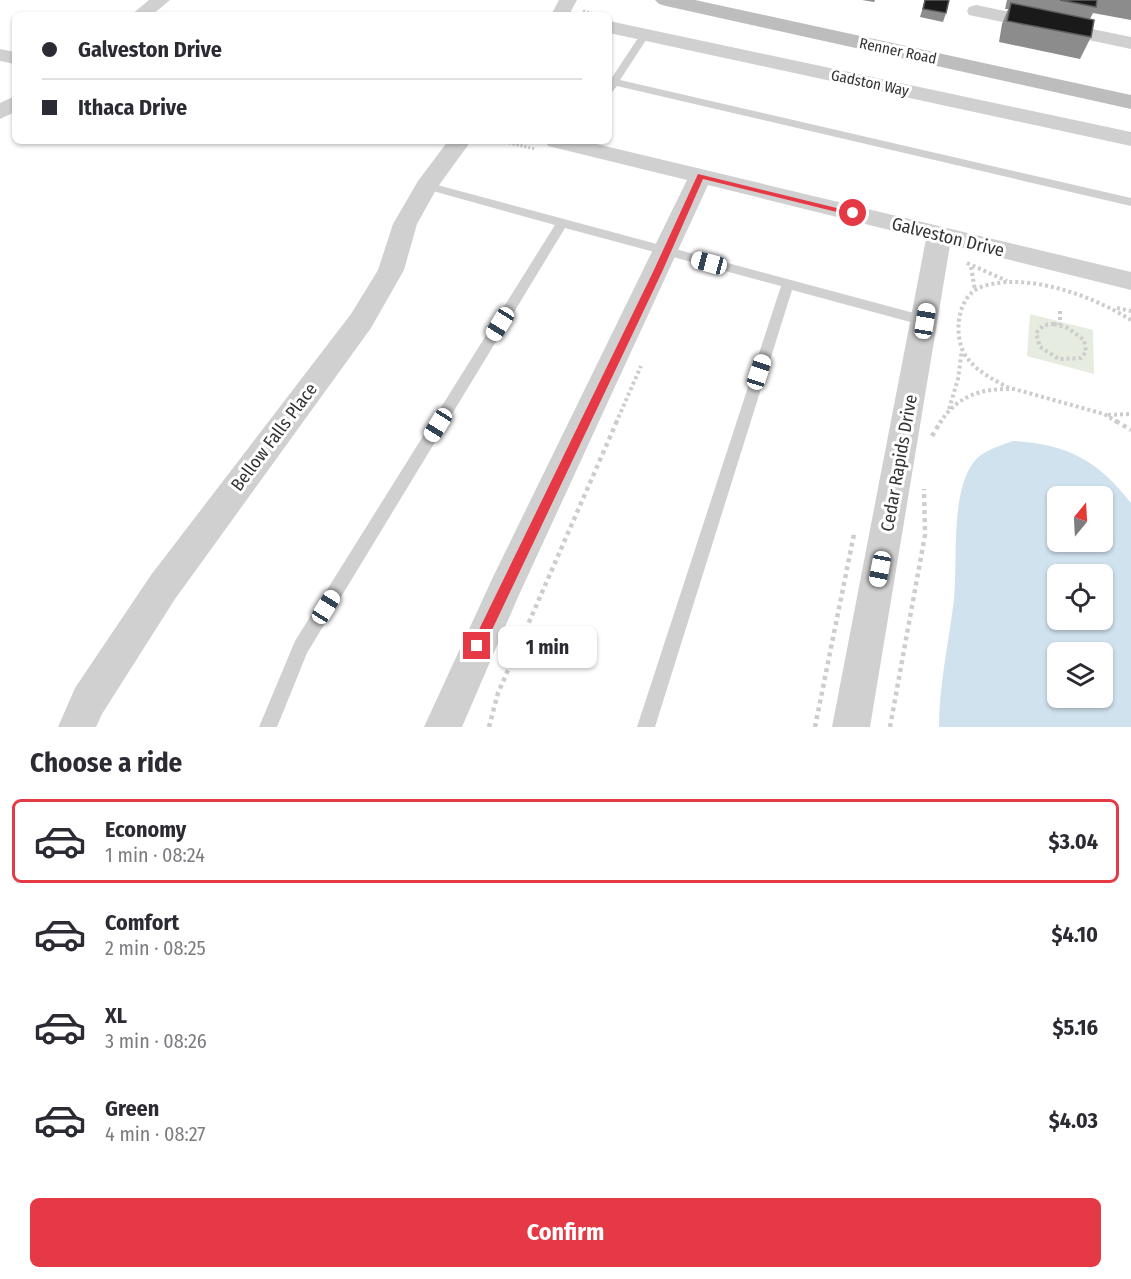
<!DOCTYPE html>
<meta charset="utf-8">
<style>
body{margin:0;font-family:"Fira Sans Condensed",sans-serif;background:#f7f7f7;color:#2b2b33;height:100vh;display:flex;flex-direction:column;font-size:22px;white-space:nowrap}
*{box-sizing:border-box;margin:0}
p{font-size:20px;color:#7c7c81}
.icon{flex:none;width:33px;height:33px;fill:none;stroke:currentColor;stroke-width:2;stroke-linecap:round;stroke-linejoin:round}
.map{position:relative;height:727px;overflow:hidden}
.side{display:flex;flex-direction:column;background:#fff;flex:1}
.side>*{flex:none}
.guide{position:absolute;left:12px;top:12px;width:600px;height:132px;border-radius:9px;box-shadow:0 2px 4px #0004;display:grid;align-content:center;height:132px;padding:0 30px;background:#fff}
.needle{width:39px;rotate:18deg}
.buttons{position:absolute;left:1047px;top:486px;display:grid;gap:12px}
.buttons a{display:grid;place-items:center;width:66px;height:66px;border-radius:9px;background:#fff;box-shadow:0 2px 4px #0004;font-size:30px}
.end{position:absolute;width:27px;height:27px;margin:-14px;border:8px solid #e63946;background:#fff;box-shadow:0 0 0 3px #fff}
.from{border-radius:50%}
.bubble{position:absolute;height:42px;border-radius:9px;background:#fff;box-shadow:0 2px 4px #0004;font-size:20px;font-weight:700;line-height:42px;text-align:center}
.car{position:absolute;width:18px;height:36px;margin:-18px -9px;border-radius:8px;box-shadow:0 0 4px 2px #0007;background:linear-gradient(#fff 24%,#345 0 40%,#fff 0 76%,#345 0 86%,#fff 0)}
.guide b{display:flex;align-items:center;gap:21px;height:57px;font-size:22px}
.guide b+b{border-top:2px solid #e1e1e2}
.guide i{width:15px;height:15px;background:#2b2b33}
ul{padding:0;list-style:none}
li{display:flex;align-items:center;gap:18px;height:84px;margin:0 12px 9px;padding:0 18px;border:3px solid transparent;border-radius:9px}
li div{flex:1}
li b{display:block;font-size:22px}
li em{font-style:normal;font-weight:700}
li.on{border-color:#e63946}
li>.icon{width:54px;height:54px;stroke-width:1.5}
h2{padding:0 30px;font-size:27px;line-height:72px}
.primary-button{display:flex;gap:12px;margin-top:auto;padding:12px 30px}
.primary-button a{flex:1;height:69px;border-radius:9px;background:#e63946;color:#fff;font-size:24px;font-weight:700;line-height:69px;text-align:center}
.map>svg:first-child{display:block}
</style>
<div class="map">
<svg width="1131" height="727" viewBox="0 0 1131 727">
<rect width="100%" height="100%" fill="#fff"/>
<path fill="#e6ecdf" d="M1030,314l63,16 1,44 -67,-18z"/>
<path fill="#cfe2ee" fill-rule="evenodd" d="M1013,441c53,2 86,20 118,62v224h-192c0,-43 10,-85 15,-128 4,-39 -4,-103 19,-136 9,-13 27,-17 40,-22zM1058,496h44v46h-44zM1058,574h44v46h-44zM1058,652h44v46h-44z"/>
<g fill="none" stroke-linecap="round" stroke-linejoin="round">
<path stroke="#cdcdcd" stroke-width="3" stroke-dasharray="2 2" stroke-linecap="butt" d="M583,11l15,4
M501,141l34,8"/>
<path stroke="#cdcdcd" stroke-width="4" stroke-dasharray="3 3" stroke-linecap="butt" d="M967,263l40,18
M971,267l4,23
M1117,308l14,3
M1060,311v14
M1054,324l14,4 16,12 2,12 -5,6 -22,1 -19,-12 -4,-14 8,-8z
M1009,388c-15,-8 -31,-16 -41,-29 -16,-19 -12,-63 13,-72 45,-16 112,9 150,33
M949,409l9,-30 4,-30
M1108,415l23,-1
M616,423l25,-57
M940,423c17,-28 43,-35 74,-34l90,25 15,9"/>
<path stroke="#cdcdcd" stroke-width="4.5" stroke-dasharray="4 4" stroke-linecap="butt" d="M1116,421l15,9
M932,436l9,-15
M489,727l9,-34 119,-272
M815,727l39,-193
M890,727l35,-192 -1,-46"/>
<path fill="#d0d0d0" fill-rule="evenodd" d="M645,31l5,3 -30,46 511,118v8l-514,-120 -5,6 -3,1v-11l33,-50z
M426,182l499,134 6,5 -6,5 -133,-36 -137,437h-18l144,-441 -216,-58 -258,425 -30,74h-18l36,-86 260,-416 -133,-37 -2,-2z"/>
<path fill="#d0d0d0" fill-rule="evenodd" d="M149,0h21l-18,15h-21z
M559,0h18l-8,15h-18z
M976,5l155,32v12l-162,-34 -2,-4 2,-4z
M609,21l522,111v14l-522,-113z
M0,49l15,3v12l-15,-3z
M15,96v16l-15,7v-16z
M448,141h23l-34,47 -20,36 -13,46 -33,58 -196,271 -73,115 -6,13h-38l17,-39 76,-113 200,-261 27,-44 15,-46 25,-43z
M545,141h39l547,131v18l-181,-45 -80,482h-38l94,-488 -218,-54 -190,412 -56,130h-38l69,-150 194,-397 -139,-34z"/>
<path fill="#bdbdbd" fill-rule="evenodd" d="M655,0h40l436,95v14l-465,-103 -7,-2z"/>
</g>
<path fill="#8c8c8c" d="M862,0h13l-1,2z
M925,0l21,13 -3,9 -23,-5z
M1007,0h124v20l-38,-7 -3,6 1,18 -11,22 -81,-17 3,-18 6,-15h-3z"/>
<path fill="#1a1a1a" stroke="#5f5f5f" stroke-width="1.5" d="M925,0h24l-3,13 -23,-4z
M1060,0h37l-1,7z
M1011,3l83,17 -3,17 -84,-16z"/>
<path fill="#e63946" d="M698,174l159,39 -4,3 -150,-37 -41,93 -180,379h-9l-2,-5 2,-4 180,-370z"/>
<g text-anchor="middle" stroke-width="6" stroke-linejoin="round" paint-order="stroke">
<g font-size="15" fill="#333" stroke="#fff">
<text transform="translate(898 51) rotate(12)" y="5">Renner Road</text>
<text transform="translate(870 83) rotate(12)" y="5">Gadston Way</text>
</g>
<g font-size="18" fill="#333" stroke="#fff">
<text transform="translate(948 237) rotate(14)" y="6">Galveston Drive</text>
<text transform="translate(274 437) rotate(-53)" y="6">Bellow Falls Place</text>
<text transform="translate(899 463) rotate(-80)" y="6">Cedar Rapids Drive</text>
</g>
</g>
</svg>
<div class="buttons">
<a><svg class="needle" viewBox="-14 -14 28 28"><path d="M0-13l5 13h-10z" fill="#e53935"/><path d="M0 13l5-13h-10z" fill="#7c7c81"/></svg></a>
<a><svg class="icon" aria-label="locate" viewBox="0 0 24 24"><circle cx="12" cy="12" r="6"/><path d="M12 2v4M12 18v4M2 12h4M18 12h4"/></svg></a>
<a><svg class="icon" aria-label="layers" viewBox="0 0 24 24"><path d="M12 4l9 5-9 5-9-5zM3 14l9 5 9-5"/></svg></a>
</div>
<i class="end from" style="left:853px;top:213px"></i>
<i class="end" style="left:477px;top:646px"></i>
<div class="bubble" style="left:498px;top:626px;width:99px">1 min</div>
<i class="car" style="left:709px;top:263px;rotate:285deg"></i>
<i class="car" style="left:925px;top:321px;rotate:9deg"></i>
<i class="car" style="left:500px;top:324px;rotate:212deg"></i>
<i class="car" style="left:759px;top:372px;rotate:18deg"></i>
<i class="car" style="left:438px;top:425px;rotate:212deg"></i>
<i class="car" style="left:880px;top:569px;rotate:191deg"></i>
<i class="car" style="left:326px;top:607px;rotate:32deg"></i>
<div class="guide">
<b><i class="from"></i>Galveston Drive</b>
<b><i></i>Ithaca Drive</b>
</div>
</div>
<section class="side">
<h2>Choose a ride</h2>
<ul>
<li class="on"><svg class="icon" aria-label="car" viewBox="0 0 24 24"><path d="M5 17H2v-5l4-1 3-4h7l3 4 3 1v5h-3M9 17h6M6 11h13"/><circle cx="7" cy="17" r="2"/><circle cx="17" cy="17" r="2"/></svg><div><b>Economy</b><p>1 min · 08:24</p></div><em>$3.04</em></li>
<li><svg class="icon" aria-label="car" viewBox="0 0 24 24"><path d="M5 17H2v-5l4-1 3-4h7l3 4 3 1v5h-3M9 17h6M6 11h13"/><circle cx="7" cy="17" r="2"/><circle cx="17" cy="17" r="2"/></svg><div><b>Comfort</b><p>2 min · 08:25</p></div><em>$4.10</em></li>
<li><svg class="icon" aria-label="car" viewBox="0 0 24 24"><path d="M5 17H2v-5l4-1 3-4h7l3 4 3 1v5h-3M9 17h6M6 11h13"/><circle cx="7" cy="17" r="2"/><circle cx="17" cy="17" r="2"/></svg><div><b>XL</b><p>3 min · 08:26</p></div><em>$5.16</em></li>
<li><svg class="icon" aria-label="car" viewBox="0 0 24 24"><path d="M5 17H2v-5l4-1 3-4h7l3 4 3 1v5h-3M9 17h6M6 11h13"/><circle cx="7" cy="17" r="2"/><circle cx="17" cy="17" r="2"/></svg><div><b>Green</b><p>4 min · 08:27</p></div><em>$4.03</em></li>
</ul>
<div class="primary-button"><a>Confirm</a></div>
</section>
